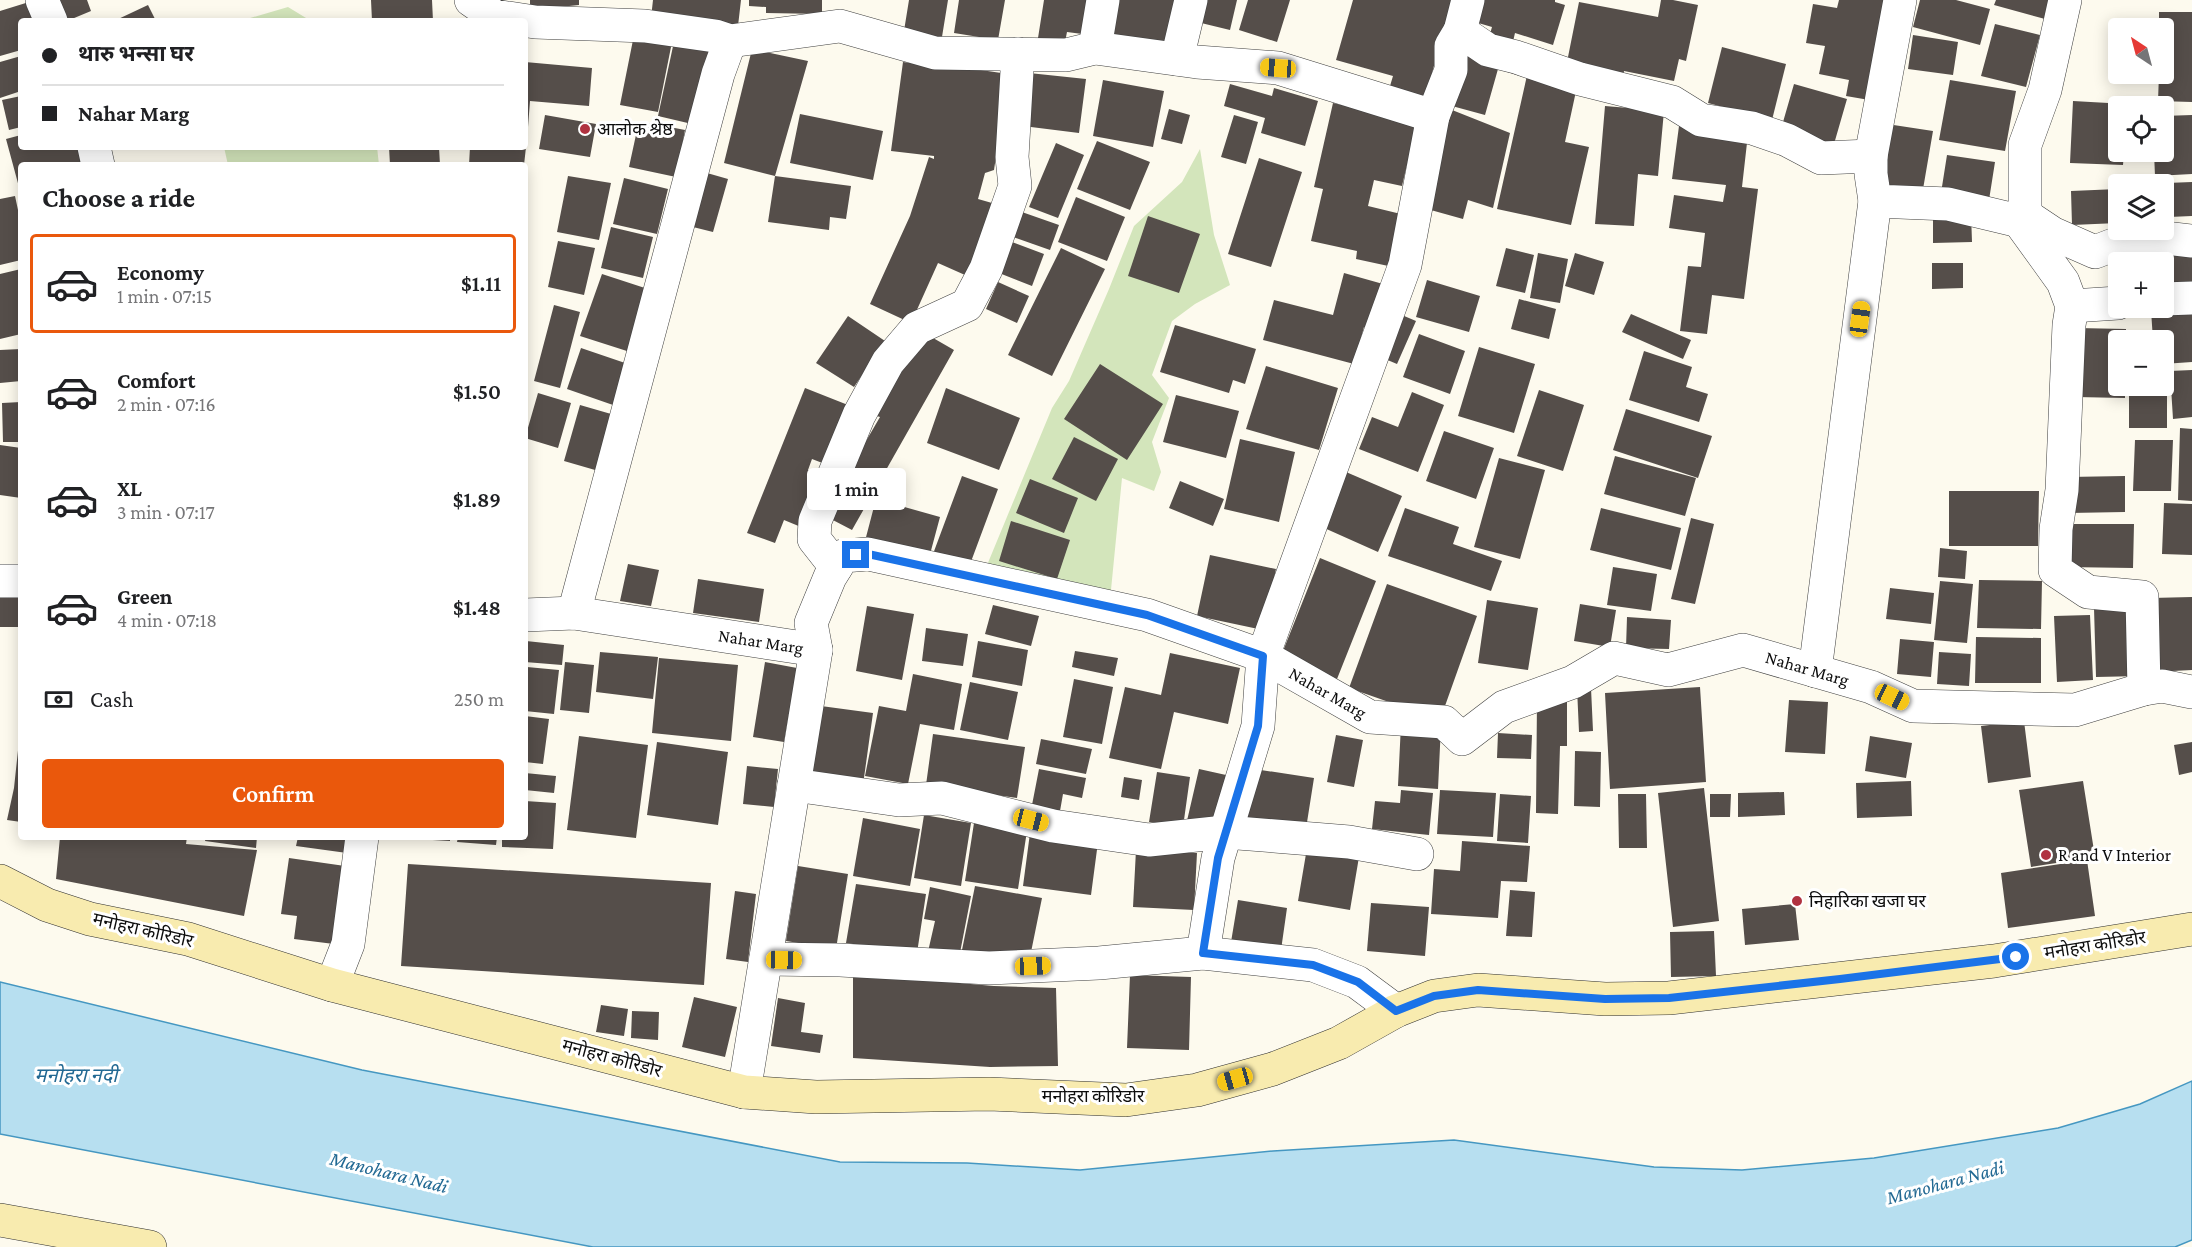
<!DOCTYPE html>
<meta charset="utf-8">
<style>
body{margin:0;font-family:"Crimson Pro","Noto Sans Devanagari",serif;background:#f2f2f2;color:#202124;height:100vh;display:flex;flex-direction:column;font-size:22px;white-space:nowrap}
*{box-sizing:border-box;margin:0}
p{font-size:20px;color:#757577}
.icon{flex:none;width:33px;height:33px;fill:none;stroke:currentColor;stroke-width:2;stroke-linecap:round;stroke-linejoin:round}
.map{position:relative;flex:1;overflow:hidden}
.details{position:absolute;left:18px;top:162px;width:510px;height:678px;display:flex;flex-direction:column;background:#fff;border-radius:6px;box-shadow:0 3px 15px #0003}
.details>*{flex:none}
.banner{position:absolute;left:18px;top:18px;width:510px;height:132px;border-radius:6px;box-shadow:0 3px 15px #0003;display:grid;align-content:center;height:132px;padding:0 24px;background:#fff}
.needle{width:39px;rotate:324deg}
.tools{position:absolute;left:2108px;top:18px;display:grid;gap:12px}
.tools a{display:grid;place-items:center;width:66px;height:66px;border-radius:6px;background:#fff;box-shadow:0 3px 15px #0003;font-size:30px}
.end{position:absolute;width:27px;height:27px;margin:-14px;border:8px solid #1a73e8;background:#fff;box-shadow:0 0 0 3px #fff}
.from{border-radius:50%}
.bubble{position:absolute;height:42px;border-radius:6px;background:#fff;box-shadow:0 3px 15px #0003;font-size:20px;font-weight:600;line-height:42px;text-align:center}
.car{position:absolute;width:18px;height:36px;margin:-18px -9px;border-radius:8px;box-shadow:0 0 4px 2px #0007;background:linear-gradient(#f5c518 24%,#345 0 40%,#f5c518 0 76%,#345 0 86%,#f5c518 0)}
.banner b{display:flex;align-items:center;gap:21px;height:57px;font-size:22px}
.banner b+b{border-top:2px solid #e0e0e0}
.banner i{width:15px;height:15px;background:#202124}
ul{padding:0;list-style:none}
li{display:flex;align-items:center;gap:18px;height:99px;margin:0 12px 9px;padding:0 12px;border:3px solid transparent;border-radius:6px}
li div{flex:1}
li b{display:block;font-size:22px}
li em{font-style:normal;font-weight:600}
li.on{border-color:#ea580c}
li>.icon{width:54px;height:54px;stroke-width:1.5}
h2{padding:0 24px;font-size:27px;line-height:72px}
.pay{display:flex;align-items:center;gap:15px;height:66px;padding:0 24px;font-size:22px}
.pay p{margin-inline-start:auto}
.action{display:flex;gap:12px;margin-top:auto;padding:12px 24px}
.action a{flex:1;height:69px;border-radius:6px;background:#ea580c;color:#fff;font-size:24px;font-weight:600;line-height:69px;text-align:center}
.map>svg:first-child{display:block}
</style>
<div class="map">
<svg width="2192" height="1247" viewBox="0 0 2192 1247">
<rect width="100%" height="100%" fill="#fdfaee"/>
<path fill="#d3e5bb" d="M288,7l23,14h-71z
M224,147h153l2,18h-151z
M1200,149l14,86 16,50 -35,19 -23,17 -20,54 17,23 -17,44 9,30 -7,19 -32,-13 -12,122 -125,-30 67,-162 17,-27 40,-92 25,-63 48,-44z"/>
<path fill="#b7dff0" stroke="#4597c1" stroke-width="1.5" d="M0,982l362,88 478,92 127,1 113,7 193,-19 181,-11 200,27 88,3 132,-12 184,-30 82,-24 52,-23v159l-17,7h-1582l-593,-113z"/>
<path fill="#554e4a" d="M45,0h42l4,11 -24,10z
M371,0h61l1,21h-61z
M530,0h49v5l-49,5z
M653,0h88l-3,26 -87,-8z
M749,0h73v14l-56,-1v-6l-17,-1z
M909,0h39l-7,43 -38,-6z
M959,0h46l-7,40 -44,-7z
M1044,0h51l-5,35 -23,-3 -2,10 -27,-4z
M1118,0h58l-10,52 -56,-10z
M1203,0h34l-7,30 -33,-8z
M1248,0h42l-13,42 -38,-12z
M1353,0h99l-29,106 -36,-10 6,-20 -57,-16z
M1473,0h82v2l10,3 -12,40 -38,-12 -4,17 -24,-6 5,-17 -24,-7z
M1661,0h12l25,5 -12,56 -7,-2 -5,22 -50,-10 -2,12 -57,-11 14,-70 79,15z
M1839,0h55l-19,101 -29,-5 3,-16 -30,-6 6,-28 -19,-3 7,-39 24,4z
M1920,0h36l34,9 -10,36 -67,-18z
M1996,0h55l-6,19 -51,-14z
M29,2l6,19h-14v29l-21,6v-45z
M148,5l8,16h-42z
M2159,12h33v90l-34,-1 1,-27h4v-46h-4z
M1995,24l45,11 -14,52 -45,-11z
M634,35l38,7 -14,70 -38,-7z
M1913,35l45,7 -5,33 -45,-6z
M675,37l35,8 -18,79 -34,-8z
M1470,47l57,17 -4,13 -25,-8 -13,46 -33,-9z
M1722,47l64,17 -14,56 -64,-17z
M752,49l56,12 -33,115 -51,-13z
M21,56v35l-21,7v-36z
M525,62l67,6 -3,38 -59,-5 -3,39h-2z
M903,62l44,6v-3l61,9 -14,96 -9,3 -7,26 14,4 -14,44 -13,28 -27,-12 -27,60 -41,-19 40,-88 19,-59 5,2v-3l-43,-5z
M1528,71l50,11 -13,60 24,5 -18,78 -74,-16z
M1029,73l57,6 -7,54 -56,-7z
M1103,80l61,11 -11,56 -60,-11z
M1950,80l66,11 -11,60 -66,-11z
M1230,84l42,12 2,-8 44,13 -13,45 -44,-13 4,-15 -41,-12z
M1794,84l53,15 -13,45 -53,-15z
M21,96v31l-12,3 -7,-30z
M2073,101l53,3v2h-8v46h6l-1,13 -53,-2z
M1333,103l84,19 -15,64 -28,-6 -6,26 37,9 -12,52 -37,-8 1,-8 -46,-10 12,-52 -9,-2z
M1442,106l68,27 -17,75 -25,-8 -5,19 -43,-12z
M1605,106l59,5 -6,65 -20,-2 -4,52 -39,-2z
M1169,109l21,6 -8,29 -21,-5z
M800,114l83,17 -10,49 -83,-17z
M545,115l51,9 -6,33 -51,-8z
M1234,115l24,7 -12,42 -25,-7z
M2192,115v59l-37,2 -1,-24h9v-36z
M639,121l46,9 -9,47 -47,-10z
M1887,124l46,7 -11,64 -47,-8z
M1679,126l69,8 -6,53 16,2 -14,110 -32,-4 -5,39 -27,-3 8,-65 13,1 4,-34 -36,-5 5,-33 49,7 3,-17 -54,-6z
M21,135v12h58l5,18h-63v21l-2,1 -13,-48z
M1097,141l53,21 -20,48 -53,-21z
M1056,143l28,12 -26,63 -29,-11z
M389,147h50l1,18h-50z
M470,147h56l-2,18h-55z
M1947,155l48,7 -6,38 -48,-7z
M1259,158l43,14 -31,95 -43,-13z
M700,171l28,8 -15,53 -28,-7z
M568,176l43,7 -12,57 -42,-8z
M775,176l76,10 -5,33 -16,-2 -1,13 -61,-8z
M624,178l44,11 -11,45 -44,-10z
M2192,182v34l-23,1 -2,-34z
M2118,189v34l-46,2 -1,-34z
M15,196l6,28v36l-21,5v-66z
M1076,197l49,20 -18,44 -49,-19z
M1019,211l40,14 -9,25 -40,-14z
M1971,213l1,29 -39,1v-27z
M1148,216l52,18 -21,59 -51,-17z
M611,227l42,10 -10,41 -42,-10z
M558,241l37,7 -11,47 -36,-8z
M1012,242l32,12 -12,32 -33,-13z
M1061,248l44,21 -53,107 -44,-21z
M1506,248l28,7 -9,38 -29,-7z
M2192,252v37l-29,2v-29h-29v-5z
M1538,253l30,6 -8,44 -30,-5z
M1575,253l29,9 -10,33 -29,-9z
M1932,263h31v25l-31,1z
M21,269v65l-21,5v-65z
M1344,273l39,11 -12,45 -7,-2 -10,37 -91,-24 11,-40 59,15z
M602,274l49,16 -21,62 -50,-16z
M1427,280l53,16 -11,36 -53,-15z
M998,282l31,14 -12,27 -31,-14z
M1519,299l37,10 -7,30 -38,-10z
M554,305l26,7 -20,76 -26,-7z
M2192,308v54l-29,2v-24h-10l-2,-30z
M1397,313l19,8 -19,43 -19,-8z
M1631,314l60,26 -8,19 -61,-27z
M848,316l37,25 -31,46 -38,-24z
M1175,325l81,24 -11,35 -12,-4 -4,13 -69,-21z
M2077,328l49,1v11h-8v46h7v12l-49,-1z
M921,331l33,19 -102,180 -23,-12 25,-43 -6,-3 32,-55 -6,-2z
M1419,334l46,17 -15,43 -47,-17z
M1479,347l56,17 -21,69 -56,-17z
M581,348l47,16 -15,41 -46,-16z
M21,349v32l-21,2v-33z
M1644,351l48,16 -6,20 22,7 -9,28 -70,-22z
M1100,364l63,40 -36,56 -63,-41z
M1266,366l72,22 -19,62 -73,-21z
M2163,368h4v60h-38v-42h34z
M2192,370v47l-19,2 -3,-48z
M805,388l43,17 -23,59 -13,-5 -4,11 14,5 -21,52 -17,-7 -9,23 -28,-10z
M946,388l74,30 -21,52 -72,-27z
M1539,390l45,15 -21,66 -46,-15z
M1412,392l32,13 -26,67 -59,-23 13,-32 26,10z
M538,393l33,10 -13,45 -33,-10z
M1176,395l63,16 -13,47 -63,-16z
M21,402v40h-18l-1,-39z
M580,405l38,11 -16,56 -38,-11z
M1626,409l86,27 -14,42 -85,-28z
M2180,428l12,1v72l-14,-1z
M1444,431l50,17 -18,51 -50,-18z
M1074,437l44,22 -22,42 -44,-22z
M1240,439l55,13 -16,70 -55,-13z
M2135,440h38l-2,51h-38z
M0,445l21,3v50l-21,-3z
M1615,456l81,22 -11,38 -81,-22z
M1499,458l46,12 -25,89 -46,-12z
M1346,472l56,24 -24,56 -56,-25z
M962,476l36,13 -29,78 -36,-13z
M2125,476v36l-56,1 -1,-36z
M1030,479l48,19 -14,35 -48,-20z
M1180,481l44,18 -11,27 -44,-18z
M1949,491h90l-1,55h-89z
M876,499l64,18 -11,41 -64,-17z
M2164,503l28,1v51l-30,-1z
M1405,508l54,19 -6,17 49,17 -11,30 -103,-35z
M1601,508l80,20 -10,42 -81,-20z
M1691,518l23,6 -19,80 -24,-5z
M1011,521l59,19 -13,39 -58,-18z
M2066,524h68l-1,44 -68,-1z
M1940,548l27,3 -2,28 -27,-2z
M1210,555l66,14 -13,61 -66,-14z
M1320,558l56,23 -39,98 -56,-23z
M628,564l31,6 -8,36 -31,-5z
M1613,567l44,7 -6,37 -44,-6z
M698,579l66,10 -5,33 -66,-9z
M1979,580l63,1 -1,48 -64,-1z
M1940,581l33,3 -6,59 -33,-3z
M1387,584l90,32 -37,104 -91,-32z
M1890,588l44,5 -3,31 -45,-5z
M0,597l19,1v29h-19z
M2192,597v73l-39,2 -2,-74z
M1487,600l51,8 -10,62 -50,-7z
M1580,604l36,6 -6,37 -36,-6z
M993,605l46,11 -8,30 -46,-12z
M2138,605l3,71 -45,1 -2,-69z
M867,606l47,8 -12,66 -46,-9z
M2090,615l3,65 -36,2 -3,-66z
M1627,617l44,3 -2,29 -43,-1z
M926,628l42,6 -5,32 -41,-5z
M1976,637l65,1v45h-66z
M1900,639l34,3 -3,35 -34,-3z
M526,641l38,4 -2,20 -37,-3z
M978,641l50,9 -6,36 -50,-9z
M1075,651l43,7 -4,18 -42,-9z
M600,652l58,5 -5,42 -57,-7z
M1939,652l32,2 -2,32 -32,-2z
M1170,653l70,15 -12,56 -54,-12 -13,57 -52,-11 16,-71 36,8z
M659,658l79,7 -7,76 -79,-8z
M565,662l29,3 -5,48 -29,-3z
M765,662l32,6 -13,74 -31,-5z
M527,667l32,3 -5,44 -29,-3z
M913,674l49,10 -8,46 -34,-6 -12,60 -43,-8 14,-70 27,5z
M1074,679l39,8 -11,57 -39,-7z
M970,682l48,10 -10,48 -48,-10z
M1700,687l6,95 -96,7 -5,-96z
M1577,688h14l2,43 -14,1z
M1537,699h30v47h-7l-2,68 -22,-1z
M1789,700l39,2 -3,52 -40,-2z
M821,706l52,7 -10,72 -52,-7z
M525,716l24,3 -6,45 -18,-2z
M2024,721l7,56 -43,6 -7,-57z
M1401,724l40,1 -3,64 -40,-3z
M1498,733l34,2 -1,24 -34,-1z
M933,734l92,13 -8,51 -91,-13z
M1336,735l27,5 -9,47 -27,-5z
M579,736l69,9 -12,93 -69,-8z
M1870,736l42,7 -6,35 -41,-7z
M1041,739l51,10 -6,25 -50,-10z
M19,741h2v81l-14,-2 7,-32z
M657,742l71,10 -10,73 -71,-10z
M2192,742v30l-13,3 -5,-30z
M1575,751l26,1 -1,55 -26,-1z
M747,766l31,3 -4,38 -31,-3z
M1248,768l66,10 -9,57 -66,-11z
M1039,769l47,9 -4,20 -19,-4 -3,17 -28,-6z
M1199,769l27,6 -12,56 -28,-6z
M1157,772l33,5 -7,50 -34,-5z
M525,773l31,3 -2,17 -29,-3z
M1124,777l18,3 -3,20 -18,-3z
M1911,781l1,35 -55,2 -1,-35z
M2083,781l12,76 -64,10 -12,-77z
M1704,788l15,133 -46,6 -15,-134z
M1401,790l32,3 -4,42 -57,-6 3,-28 25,2z
M1440,790l56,3 -3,44 -56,-3z
M1784,792l1,23 -47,2v-24z
M1500,794l31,2 -3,47 -31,-2z
M1618,794h28l1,54h-28z
M1710,794h21l-1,23h-20z
M525,801l31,2 -3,46 -51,-2v-10h23z
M924,815l47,8 -10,63 -47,-8z
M863,818l57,11 -10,57 -57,-10z
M974,823l53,8 -9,58 -53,-8z
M1030,833l68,9 -7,53 -68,-9z
M60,837h127l-1,7 71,6 -13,66 -188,-37z
M206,837h51l-1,11 -51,-7z
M298,837h51l-2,16 -51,-7z
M415,837h35v4l-35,-2z
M458,837h39l-1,8 -39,-3z
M1462,841l68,5 -3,36 -26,-1 -3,37 -67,-4 3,-45 26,2z
M1307,848l52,9 -9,53 -52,-9z
M1136,850l61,3 -3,57 -61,-3z
M289,858l56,8 -11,78 -40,-5 3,-23 -16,-2z
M2087,860l8,56 -87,12 -7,-55z
M408,864l303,19 -7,102 -303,-19z
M798,866l50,8 -12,75 -50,-8z
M856,884l70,10 -9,59 -71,-10z
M975,886l67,12 -13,64 -67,-12z
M930,887l41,9 -13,67 -31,-7 8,-35 -11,-2z
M1510,890l25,2 -3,45 -26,-1z
M735,891l21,3 -8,68 -22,-3z
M1238,900l49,8 -6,42 -50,-8z
M1371,903l58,4 -4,49 -58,-5z
M1795,904l4,36 -54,5 -3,-36z
M1714,931l2,45 -45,1 -1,-45z
M853,974l141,12 62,2 2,78 -68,1 -137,-9z
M1130,975l61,2 -2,73 -62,-2z
M694,997l43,10 -12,50 -43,-10z
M778,998l27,5 -4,29 22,3 -3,18 -49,-7z
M601,1005l27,4 -4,27 -28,-4z
M632,1011l27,1 -1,28 -27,-2z"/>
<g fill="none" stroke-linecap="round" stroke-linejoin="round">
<defs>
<g id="street">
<path d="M42,0l9,21"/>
<path d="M471,0l23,16 41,6 110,4 70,10 15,5 110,-15 95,27 131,2 29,-7 102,14 81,6 155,48 -28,149 -142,391 -5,70 -40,132 -15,95 110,12 44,17 39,29"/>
<path d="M2065,0l-20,90 -20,55v70l-6,6 44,61 9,24 -3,19 -7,165 -6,39 -1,41 33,22 54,5 2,92"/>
<path d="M1460,31l8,-31"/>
<path d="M1095,48l8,-48"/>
<path d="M1177,59l14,-59"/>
<path d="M1433,116l18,-46v-24l9,-15 28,19 28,7 64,22 92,23 29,18 51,8 35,12 34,18 50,-2v18l4,27 73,3 71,17"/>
<path d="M94,147l4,18"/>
<path d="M1871,156l29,-156"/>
<path d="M2025,215l27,18 43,19 44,-17 53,6"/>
<path d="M2163,299l29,-1"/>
<path d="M2072,306l46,-3"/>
<path d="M836,567l-22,-28 1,-18 44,-106 29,-53 29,-34 50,-23 19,-36 29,-83 -3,-29 6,-103"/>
<path d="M0,581h21"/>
<path d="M574,613l144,-539 12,-33"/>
<path id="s1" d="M525,615l49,-2 242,37 -5,-27 19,-46 13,-21 25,-2 279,61 116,41 107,61 74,5 18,17 42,-32 69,-25 41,-24 54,12 75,-20 128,37 42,19 162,4 69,-21 18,-3 30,6"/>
<path d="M1815,671l60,-470"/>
<path d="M794,785l105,15 43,-2 111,28 96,14 76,-8 124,10 68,12"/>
<path d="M766,959l74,1 149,8 110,-5 104,-10"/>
<path d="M332,985l16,-41 14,-107"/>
<path d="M744,1092l72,-442"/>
</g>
<path id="secondary" d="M0,881l47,24 43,14 98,20 144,46 412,107 72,5 173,-3 137,6 71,-10 76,-21 66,-26 57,-32 38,-15 44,-6 127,9 64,-1 325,-37 198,-32
M0,1220l150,27"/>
</defs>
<use href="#street" stroke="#404040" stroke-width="34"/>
<use href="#secondary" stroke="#2f2f2f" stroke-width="34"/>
<use href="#street" stroke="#fff" stroke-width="33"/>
<use href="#secondary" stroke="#f8ebaf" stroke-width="33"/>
</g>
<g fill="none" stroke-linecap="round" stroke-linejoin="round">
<path stroke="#1a73e8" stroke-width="8" d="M856,555l12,-1 279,61 116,41 -5,70 -40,132 -15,95 110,12 45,17 38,29 38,-15 44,-6 127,9 64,-1 171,-19 176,-22"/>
</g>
<g fill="#b03240" stroke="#fff" stroke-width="2">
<circle cx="585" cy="129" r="6"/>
<circle cx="2046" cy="855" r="6"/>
<circle cx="1797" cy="901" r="6"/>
</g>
<g text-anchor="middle" stroke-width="6" stroke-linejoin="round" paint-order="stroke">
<g font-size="18" fill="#0d0d0d" stroke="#fff" text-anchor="start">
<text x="597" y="135">आलोक श्रेष्ठ</text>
<text x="2058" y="861">R and V Interior</text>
<text x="1809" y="907">निहारिका खजा घर</text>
</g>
<g font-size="18" fill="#0d0d0d" stroke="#fff">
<text dy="6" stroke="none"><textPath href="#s1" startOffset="238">Nahar Marg</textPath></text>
<text dy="6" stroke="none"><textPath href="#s1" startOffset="1425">Nahar Marg</textPath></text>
<text dy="6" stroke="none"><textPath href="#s1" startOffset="904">Nahar Marg</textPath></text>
<text transform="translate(143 930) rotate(13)" y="6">मनोहरा कोरिडोर</text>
<text transform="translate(2095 945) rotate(-9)" y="6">मनोहरा कोरिडोर</text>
<text transform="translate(612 1058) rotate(15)" y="6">मनोहरा कोरिडोर</text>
<text x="1093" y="1102">मनोहरा कोरिडोर</text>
</g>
<g font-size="20" font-style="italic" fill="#226993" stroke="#fff">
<text x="76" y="1082">मनोहरा नदी</text>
<text transform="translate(389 1172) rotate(14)" y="7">Manohara Nadi</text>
<text transform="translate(1945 1182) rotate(-15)" y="7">Manohara Nadi</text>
</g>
</g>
</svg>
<div class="tools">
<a><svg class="needle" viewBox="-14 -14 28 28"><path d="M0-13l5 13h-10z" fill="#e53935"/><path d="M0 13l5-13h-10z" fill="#757577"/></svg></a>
<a><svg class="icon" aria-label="locate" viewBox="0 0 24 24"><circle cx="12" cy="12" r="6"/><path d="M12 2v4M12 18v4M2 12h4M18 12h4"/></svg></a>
<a><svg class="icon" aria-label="layers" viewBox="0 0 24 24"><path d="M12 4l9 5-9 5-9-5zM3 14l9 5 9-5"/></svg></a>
<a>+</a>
<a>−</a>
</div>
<i class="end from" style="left:2016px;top:957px"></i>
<i class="end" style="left:856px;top:555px"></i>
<div class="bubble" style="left:807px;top:468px;width:99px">1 min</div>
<i class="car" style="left:1278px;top:68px;rotate:274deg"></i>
<i class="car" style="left:1860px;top:319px;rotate:8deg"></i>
<i class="car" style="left:1892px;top:697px;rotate:115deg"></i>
<i class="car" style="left:1031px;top:820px;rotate:104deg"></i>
<i class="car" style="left:784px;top:960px;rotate:91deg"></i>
<i class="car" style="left:1033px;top:966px;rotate:88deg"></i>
<i class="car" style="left:1235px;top:1079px;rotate:254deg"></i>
<div class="banner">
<b><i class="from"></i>थारु भन्सा घर</b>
<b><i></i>Nahar Marg</b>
</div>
<section class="details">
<h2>Choose a ride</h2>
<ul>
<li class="on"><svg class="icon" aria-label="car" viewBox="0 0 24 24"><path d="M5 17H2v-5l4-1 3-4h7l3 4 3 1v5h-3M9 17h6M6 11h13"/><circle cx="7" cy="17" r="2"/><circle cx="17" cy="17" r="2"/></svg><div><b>Economy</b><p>1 min · 07:15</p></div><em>$1.11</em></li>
<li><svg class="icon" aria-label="car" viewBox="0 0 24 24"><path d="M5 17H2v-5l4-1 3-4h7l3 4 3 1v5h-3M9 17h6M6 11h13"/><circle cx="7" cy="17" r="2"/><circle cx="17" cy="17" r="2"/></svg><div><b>Comfort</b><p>2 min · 07:16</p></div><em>$1.50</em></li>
<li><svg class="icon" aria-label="car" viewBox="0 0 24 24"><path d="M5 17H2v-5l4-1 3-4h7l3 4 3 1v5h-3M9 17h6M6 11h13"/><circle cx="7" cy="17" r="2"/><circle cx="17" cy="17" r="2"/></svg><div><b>XL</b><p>3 min · 07:17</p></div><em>$1.89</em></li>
<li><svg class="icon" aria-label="car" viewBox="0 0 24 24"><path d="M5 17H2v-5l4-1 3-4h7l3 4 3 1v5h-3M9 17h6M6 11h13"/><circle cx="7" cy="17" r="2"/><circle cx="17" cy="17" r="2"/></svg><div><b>Green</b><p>4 min · 07:18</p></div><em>$1.48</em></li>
</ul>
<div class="pay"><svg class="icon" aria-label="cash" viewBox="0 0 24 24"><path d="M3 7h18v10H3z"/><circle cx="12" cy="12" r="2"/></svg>Cash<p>250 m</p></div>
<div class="action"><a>Confirm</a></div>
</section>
</div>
